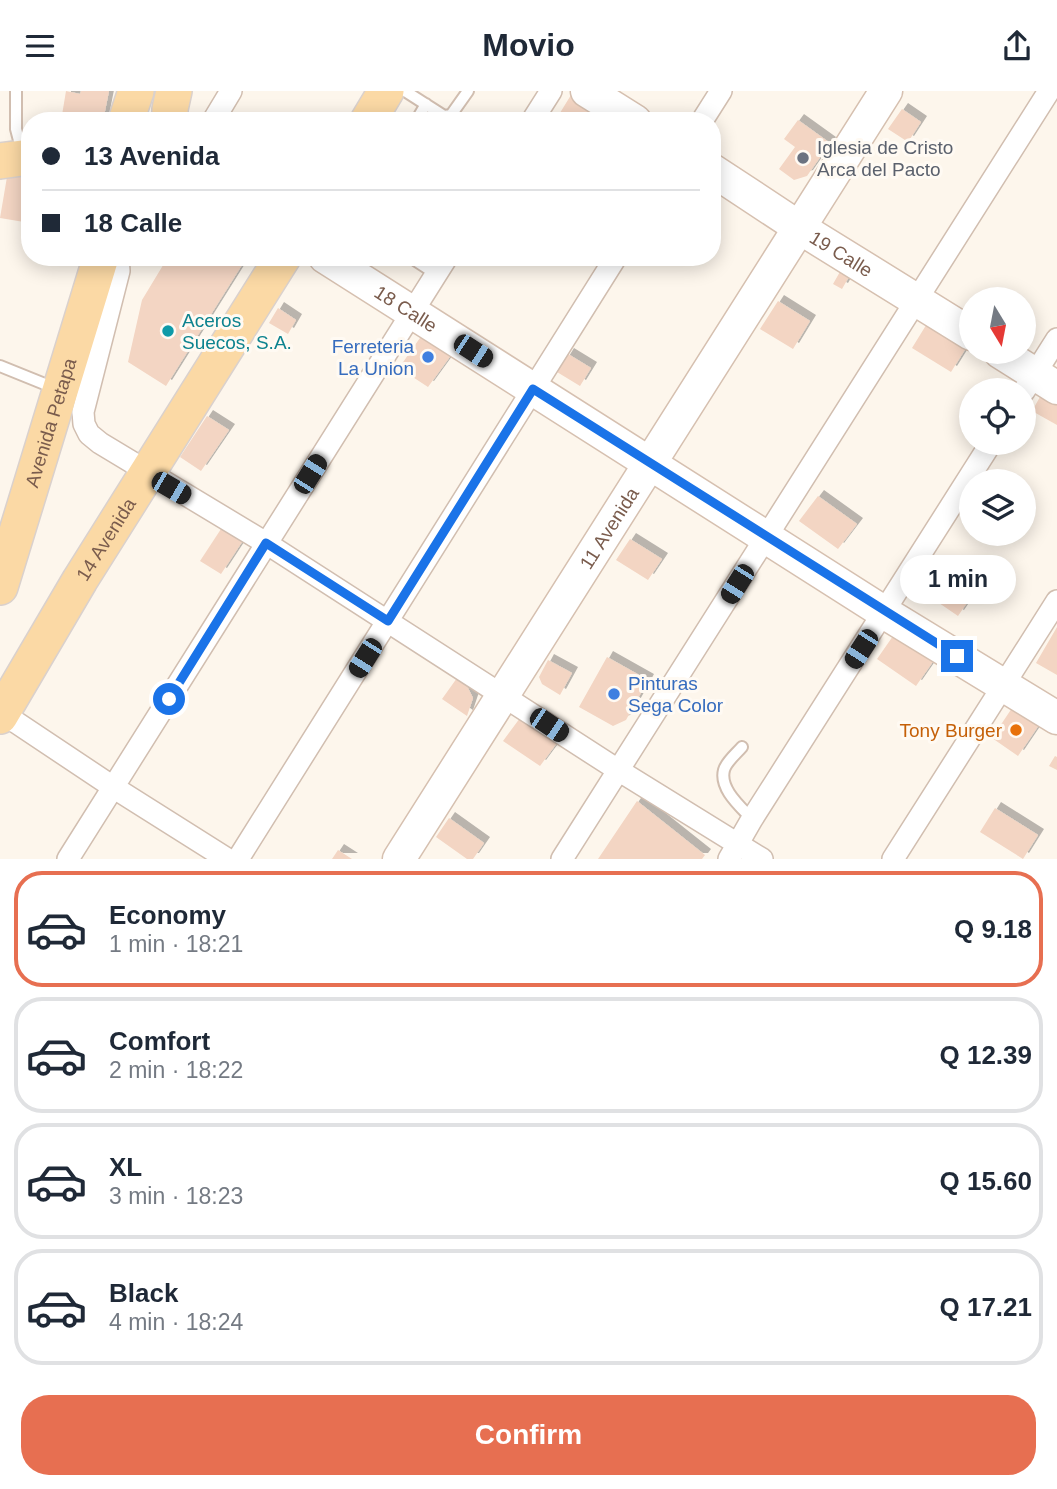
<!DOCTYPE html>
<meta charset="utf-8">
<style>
body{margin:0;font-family:Arial,sans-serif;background:#f6f6f7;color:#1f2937;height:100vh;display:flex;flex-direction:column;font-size:26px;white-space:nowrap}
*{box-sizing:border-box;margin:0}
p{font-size:23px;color:#747a83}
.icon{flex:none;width:38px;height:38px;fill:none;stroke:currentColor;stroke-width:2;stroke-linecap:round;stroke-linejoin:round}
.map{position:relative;height:768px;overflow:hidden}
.drawer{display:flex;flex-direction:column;background:#fff;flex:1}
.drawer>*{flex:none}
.hud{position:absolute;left:21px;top:21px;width:700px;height:154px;border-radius:28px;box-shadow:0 4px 18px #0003;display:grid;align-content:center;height:154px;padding:0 21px;background:#fff}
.needle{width:46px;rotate:170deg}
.fabs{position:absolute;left:959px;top:196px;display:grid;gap:14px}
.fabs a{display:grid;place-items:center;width:77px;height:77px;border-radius:50%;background:#fff;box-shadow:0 4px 18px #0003;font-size:35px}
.end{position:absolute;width:32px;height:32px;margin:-16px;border:9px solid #1a73e8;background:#fff;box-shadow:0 0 0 4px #fff}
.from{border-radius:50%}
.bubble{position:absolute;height:49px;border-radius:24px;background:#fff;box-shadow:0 4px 18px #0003;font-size:23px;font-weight:700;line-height:49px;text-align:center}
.car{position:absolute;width:21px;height:42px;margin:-21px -10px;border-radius:9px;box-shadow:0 0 5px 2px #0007;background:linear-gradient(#222 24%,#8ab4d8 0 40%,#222 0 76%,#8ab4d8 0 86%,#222 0)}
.hud b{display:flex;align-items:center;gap:24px;height:66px;font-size:26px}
.hud b+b{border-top:2px solid #e0e1e3}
.hud i{width:18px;height:18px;background:#1f2937}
ul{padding:12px 0 0;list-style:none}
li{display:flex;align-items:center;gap:21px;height:116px;margin:0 14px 10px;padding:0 7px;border:4px solid #e0e1e3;border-radius:28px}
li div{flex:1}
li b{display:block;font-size:26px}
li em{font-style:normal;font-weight:700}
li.on{border-color:#e76f51}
li>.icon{width:63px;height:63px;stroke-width:1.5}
.primary-button{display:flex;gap:14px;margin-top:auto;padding:14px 21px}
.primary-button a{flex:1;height:80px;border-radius:28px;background:#e76f51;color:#fff;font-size:28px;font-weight:700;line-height:80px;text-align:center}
header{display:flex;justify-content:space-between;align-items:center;height:91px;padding:0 21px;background:#fff;font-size:32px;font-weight:700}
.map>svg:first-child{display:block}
</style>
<header><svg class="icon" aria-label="menu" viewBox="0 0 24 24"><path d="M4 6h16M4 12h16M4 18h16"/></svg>Movio<svg class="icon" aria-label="share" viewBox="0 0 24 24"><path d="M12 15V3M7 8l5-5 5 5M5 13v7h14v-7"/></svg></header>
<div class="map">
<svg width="1057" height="768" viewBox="0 0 1057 768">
<defs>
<filter id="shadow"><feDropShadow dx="6" dy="-6" stdDeviation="0" flood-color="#0004"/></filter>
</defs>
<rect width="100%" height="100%" fill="#fdf6ec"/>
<path fill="#f3d5c3" filter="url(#shadow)" d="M66,0l14,3 1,-3h28l-6,30h-42z
M571,4l39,26h-55z
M902,18l19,13 -13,20 -20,-13z
M798,29l32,23 -23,33 -13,4 -15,-11 16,-22 -11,-8z
M8,80l22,3v49l-30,-5z
M168,166h79l-81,129 -38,-24 14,-62z
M845,172l9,5 -12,21 -9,-5z
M778,210l32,20 -17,28 -33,-20z
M278,217l18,12 -8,14 -19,-11z
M928,231l43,18 -20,32 -39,-24z
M422,244l35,12 -29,40 -29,-19z
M568,263l23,14 -11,18 -23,-14z
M1055,301l2,1v32l-25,-14 8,-14z
M207,325l22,14 -28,41 -21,-14z
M818,405l39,28 -19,25 -39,-28z
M221,438l21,13 -21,32 -21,-13z
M630,448l32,20 -14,21 -32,-20z
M941,477l34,23 -17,25 -35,-24z
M900,535l39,27 -23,33 -39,-27z
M1057,536v48l-21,-12z
M607,566l41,23 -22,40 -13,6 -34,-19z
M548,569l24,13 -12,22 -18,-11 -3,-7z
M457,587l9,6 7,14 -6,18 -25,-17z
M1014,614l27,17 -23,34 -26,-18z
M520,627l37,25 -17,23 -37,-25z
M1055,665l2,1v13l-8,-4z
M637,710l68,54 -3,4h-104z
M995,717l43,27 -15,24 -43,-27z
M449,727l35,25 -11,16h-6l-31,-22z
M338,759l14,9h-20z"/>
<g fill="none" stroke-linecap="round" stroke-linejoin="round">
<defs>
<path id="lane" d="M16,0v38l6,23
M405,0l39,25 7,-1 17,-24
M416,30l10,-17
M410,166l26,17
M0,275l57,23
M742,656c-6,7 -16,15 -18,23 -5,19 17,37 28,49"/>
<path id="street" d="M213,30l18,-30
M532,30l19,-30
M702,30l19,-30
M118,166l1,14 -36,141 1,12 5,10 11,9 166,100 352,227 144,89
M1024,300l33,-52
M2,622l111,74 114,72
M68,768l379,-602
M238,768l378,-602
M562,768l487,-768
M729,768l23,-40 239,-376
M893,768l164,-258"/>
<g id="secondary">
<path d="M587,0l48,30"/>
<path id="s1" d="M712,79l88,58 171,106"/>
<path id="s2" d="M325,166l560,356 172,105"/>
<path d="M1000,261l57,36"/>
<path id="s3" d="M399,768l487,-768"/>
</g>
<g id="primary">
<path d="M126,30l10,-30"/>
<path d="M170,30v-12l4,-18"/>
<path d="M368,30l18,-30"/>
<path d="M0,70l30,-4"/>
<path id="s4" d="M0,496l101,-330"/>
<path id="s5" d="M0,625l80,-136 203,-323"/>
</g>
</defs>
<use href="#lane" stroke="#d1beb0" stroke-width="14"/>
<use href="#street" stroke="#d1beb0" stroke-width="24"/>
<use href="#secondary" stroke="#d6c0b0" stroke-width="35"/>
<use href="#primary" stroke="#dad1cd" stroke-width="38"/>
<use href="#lane" stroke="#fff" stroke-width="10"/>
<use href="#street" stroke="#fff" stroke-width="21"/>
<use href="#secondary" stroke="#fff" stroke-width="32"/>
<use href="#primary" stroke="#fbd9a5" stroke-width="35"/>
</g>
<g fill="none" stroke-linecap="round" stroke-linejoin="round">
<path stroke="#1a73e8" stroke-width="9" d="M169,608l97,-156 122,78 145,-232 424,267"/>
</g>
<circle fill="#6b7280" stroke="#fffaf3" stroke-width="2.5" cx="803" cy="67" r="7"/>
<circle fill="#0f9aa8" stroke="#fffaf3" stroke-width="2.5" cx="168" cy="240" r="7"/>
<g fill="#3f7fe0" stroke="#fffaf3" stroke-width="2.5">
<circle cx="428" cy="266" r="7"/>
<circle cx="614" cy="603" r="7"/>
</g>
<circle fill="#e8710a" stroke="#fffaf3" stroke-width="2.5" cx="1016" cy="639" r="7"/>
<g text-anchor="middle" stroke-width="6" stroke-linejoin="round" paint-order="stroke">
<g font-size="19" fill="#5b616d" stroke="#fffaf3" text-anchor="start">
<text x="817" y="63">Iglesia de Cristo<tspan x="817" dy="22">Arca del Pacto</tspan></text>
</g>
<g font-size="19" fill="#7a5c4d" stroke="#fffaf3">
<text dy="7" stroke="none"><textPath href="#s1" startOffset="154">19 Calle</textPath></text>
<text dy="7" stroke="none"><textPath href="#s2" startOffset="96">18 Calle</textPath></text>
<text dy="7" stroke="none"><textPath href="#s4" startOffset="172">Avenida Petapa</textPath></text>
<text dy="7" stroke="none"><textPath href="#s3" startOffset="392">11 Avenida</textPath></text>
<text dy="7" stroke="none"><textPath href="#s5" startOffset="206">14 Avenida</textPath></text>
</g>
<g font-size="19" fill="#0d838f" stroke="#fffaf3" text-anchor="start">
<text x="182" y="236">Aceros<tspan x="182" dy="22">Suecos, S.A.</tspan></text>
</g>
<g font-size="19" fill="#366cbe" stroke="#fffaf3" text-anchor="end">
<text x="414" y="262">Ferreteria<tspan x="414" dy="22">La Union</tspan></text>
<text x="628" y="599" text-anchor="start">Pinturas<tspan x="628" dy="22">Sega Color</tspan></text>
</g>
<g font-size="19" fill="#c56008" stroke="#fffaf3" text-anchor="end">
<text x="1002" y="646">Tony Burger</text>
</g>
</g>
</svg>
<div class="fabs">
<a><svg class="needle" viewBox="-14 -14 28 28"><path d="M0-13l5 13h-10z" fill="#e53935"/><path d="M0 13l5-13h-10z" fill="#747a83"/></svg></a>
<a><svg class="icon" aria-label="locate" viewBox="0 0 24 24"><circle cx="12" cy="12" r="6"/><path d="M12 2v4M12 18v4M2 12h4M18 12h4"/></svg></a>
<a><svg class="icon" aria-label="layers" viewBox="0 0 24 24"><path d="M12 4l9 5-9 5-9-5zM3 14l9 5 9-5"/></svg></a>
</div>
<i class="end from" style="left:169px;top:608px"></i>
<i class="end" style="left:957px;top:565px"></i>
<div class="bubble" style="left:900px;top:464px;width:116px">1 min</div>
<i class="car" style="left:473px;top:260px;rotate:123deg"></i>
<i class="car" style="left:310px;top:383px;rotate:32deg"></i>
<i class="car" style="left:171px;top:397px;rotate:120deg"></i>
<i class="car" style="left:737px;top:493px;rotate:212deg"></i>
<i class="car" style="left:861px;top:558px;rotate:213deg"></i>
<i class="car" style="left:365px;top:567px;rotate:212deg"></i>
<i class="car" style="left:549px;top:634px;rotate:124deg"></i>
<div class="hud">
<b><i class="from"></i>13 Avenida</b>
<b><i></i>18 Calle</b>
</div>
</div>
<section class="drawer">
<ul>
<li class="on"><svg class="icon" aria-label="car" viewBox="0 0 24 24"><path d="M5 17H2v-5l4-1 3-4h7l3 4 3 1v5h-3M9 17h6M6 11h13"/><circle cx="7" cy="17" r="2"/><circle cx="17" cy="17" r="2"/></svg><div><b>Economy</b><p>1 min · 18:21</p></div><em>Q 9.18</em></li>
<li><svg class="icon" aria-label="car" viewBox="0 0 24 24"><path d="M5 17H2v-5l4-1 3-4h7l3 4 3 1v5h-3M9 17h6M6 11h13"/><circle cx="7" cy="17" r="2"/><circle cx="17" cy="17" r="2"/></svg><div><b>Comfort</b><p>2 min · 18:22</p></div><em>Q 12.39</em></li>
<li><svg class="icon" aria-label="car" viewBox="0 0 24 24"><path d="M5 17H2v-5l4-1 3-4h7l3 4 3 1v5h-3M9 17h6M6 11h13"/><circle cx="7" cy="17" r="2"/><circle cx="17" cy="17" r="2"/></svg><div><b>XL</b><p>3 min · 18:23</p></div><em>Q 15.60</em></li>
<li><svg class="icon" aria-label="car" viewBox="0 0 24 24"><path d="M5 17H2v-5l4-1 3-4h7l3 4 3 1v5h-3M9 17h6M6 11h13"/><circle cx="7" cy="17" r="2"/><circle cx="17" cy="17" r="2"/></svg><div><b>Black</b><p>4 min · 18:24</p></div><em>Q 17.21</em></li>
</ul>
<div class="primary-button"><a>Confirm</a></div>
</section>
